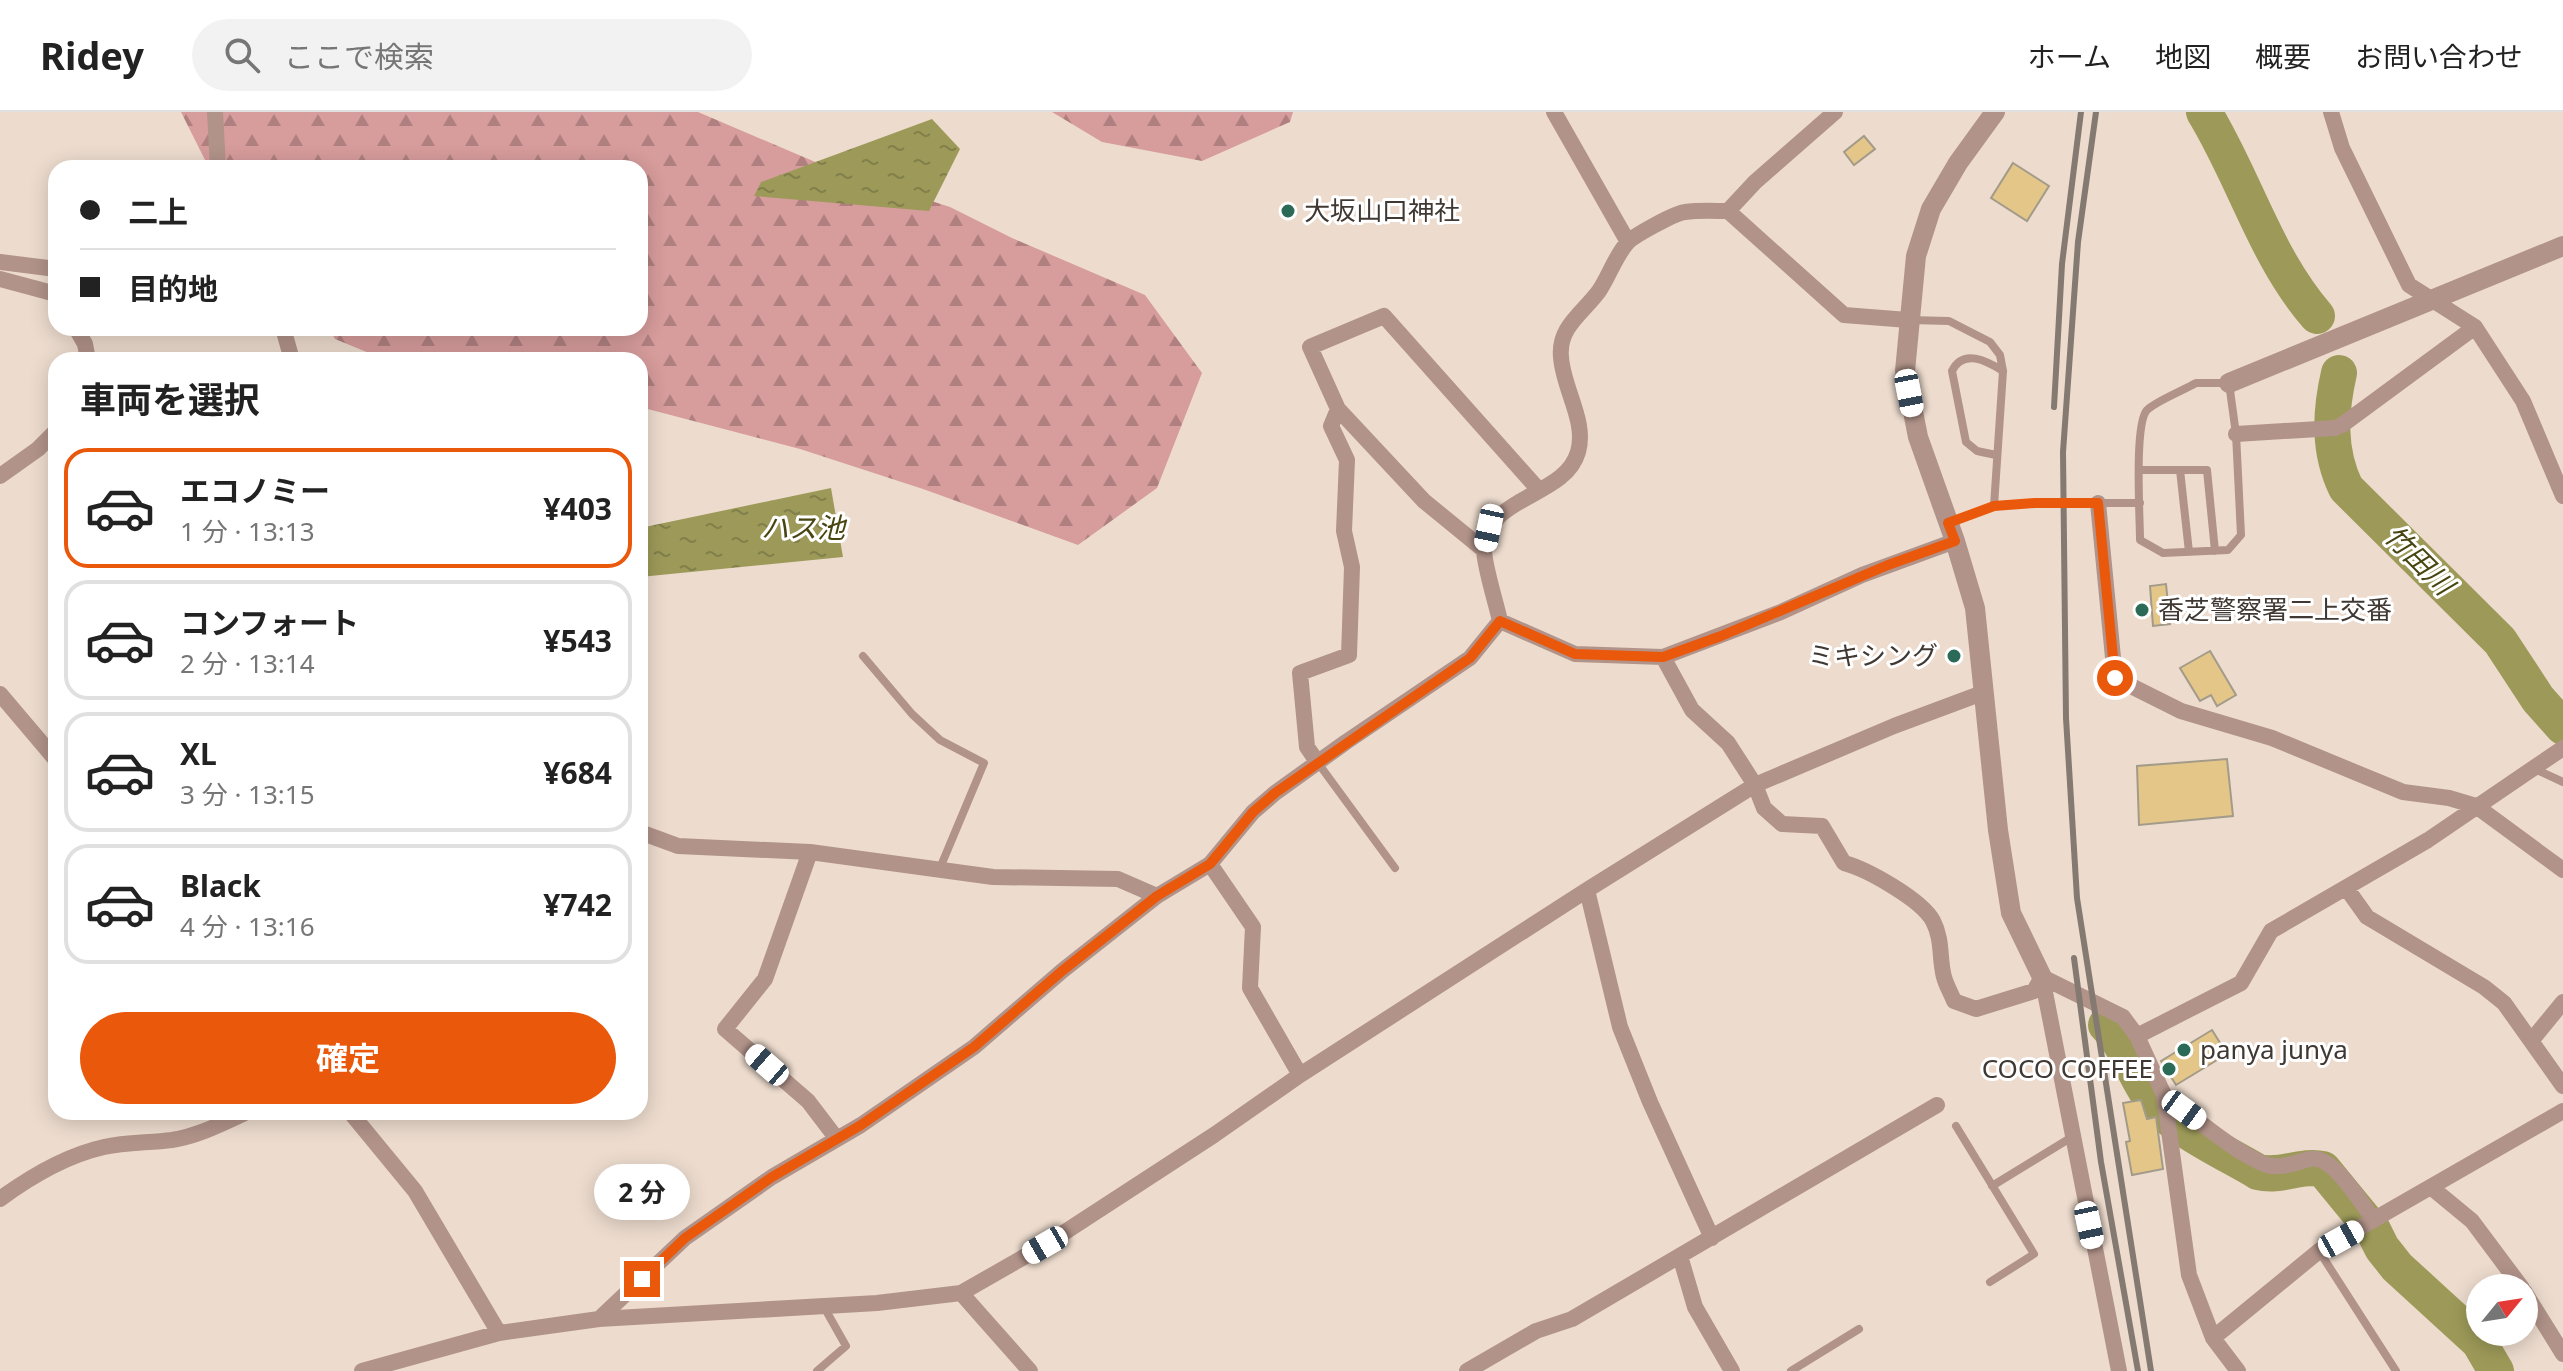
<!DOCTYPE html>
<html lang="ja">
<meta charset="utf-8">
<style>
body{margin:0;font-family:"Noto Sans","Noto Sans JP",sans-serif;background:#f2f2f2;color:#222;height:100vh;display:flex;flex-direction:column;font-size:30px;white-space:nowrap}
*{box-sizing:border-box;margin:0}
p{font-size:26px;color:#767676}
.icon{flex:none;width:44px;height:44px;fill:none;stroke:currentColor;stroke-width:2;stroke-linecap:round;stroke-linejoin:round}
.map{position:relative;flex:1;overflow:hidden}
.side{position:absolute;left:48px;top:240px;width:600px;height:768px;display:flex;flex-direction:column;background:#fff;border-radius:24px;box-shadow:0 4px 20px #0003}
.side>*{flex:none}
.top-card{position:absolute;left:48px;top:48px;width:600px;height:176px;border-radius:24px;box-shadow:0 4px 20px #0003;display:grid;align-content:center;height:176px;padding:0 32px;background:#fff}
.needle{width:52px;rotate:60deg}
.controls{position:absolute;left:2466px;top:1162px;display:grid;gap:16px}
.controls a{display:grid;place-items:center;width:72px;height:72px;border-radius:50%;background:#fff;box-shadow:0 4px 20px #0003;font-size:40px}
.end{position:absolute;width:36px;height:36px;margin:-18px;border:10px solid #ea580c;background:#fff;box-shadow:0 0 0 4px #fff}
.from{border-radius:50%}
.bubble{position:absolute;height:56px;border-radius:28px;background:#fff;box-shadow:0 4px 20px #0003;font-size:26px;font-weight:700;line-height:56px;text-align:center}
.car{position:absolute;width:24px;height:48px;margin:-24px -12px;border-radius:10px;box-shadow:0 0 6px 2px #0007;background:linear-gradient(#fff 24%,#345 0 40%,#fff 0 76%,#345 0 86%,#fff 0)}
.top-card b{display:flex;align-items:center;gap:28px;height:76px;font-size:30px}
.top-card b+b{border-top:2px solid #e0e0e0}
.top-card i{width:20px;height:20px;background:#222}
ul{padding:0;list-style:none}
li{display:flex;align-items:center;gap:24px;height:120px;margin:0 16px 12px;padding:0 16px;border:4px solid #e0e0e0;border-radius:24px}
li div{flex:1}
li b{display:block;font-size:30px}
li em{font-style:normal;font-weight:700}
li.on{border-color:#ea580c}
li>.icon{width:72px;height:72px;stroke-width:1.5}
h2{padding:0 32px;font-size:36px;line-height:96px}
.button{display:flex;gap:16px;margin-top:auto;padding:16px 32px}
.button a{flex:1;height:92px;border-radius:48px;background:#ea580c;color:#fff;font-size:32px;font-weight:700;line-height:92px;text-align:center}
header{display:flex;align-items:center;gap:48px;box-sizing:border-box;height:112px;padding:0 40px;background:#fff;border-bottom:2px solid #e0e0e0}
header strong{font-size:38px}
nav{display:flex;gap:44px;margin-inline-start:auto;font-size:28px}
.search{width:560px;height:72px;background:#f2f2f2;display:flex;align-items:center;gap:20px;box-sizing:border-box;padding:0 28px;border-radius:44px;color:#767676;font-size:30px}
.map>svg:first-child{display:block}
</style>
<header>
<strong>Ridey</strong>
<div class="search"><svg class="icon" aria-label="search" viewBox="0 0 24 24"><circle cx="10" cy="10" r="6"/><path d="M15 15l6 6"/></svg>ここで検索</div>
<nav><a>ホーム</a><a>地図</a><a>概要</a><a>お問い合わせ</a></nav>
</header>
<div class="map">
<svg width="2563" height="1259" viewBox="0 0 2563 1259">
<defs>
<pattern id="forest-firs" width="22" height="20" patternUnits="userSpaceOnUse" patternTransform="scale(2)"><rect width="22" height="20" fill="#d79c9c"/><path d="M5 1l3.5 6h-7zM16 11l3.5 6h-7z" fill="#b08080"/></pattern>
<pattern id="water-ripples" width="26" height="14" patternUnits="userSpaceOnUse" patternTransform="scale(2)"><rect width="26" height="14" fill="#9d9a59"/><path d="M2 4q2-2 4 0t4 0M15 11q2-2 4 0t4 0" fill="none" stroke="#817f4a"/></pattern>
</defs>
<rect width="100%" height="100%" fill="#eddcce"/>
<path fill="url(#forest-firs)" d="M181,0h517l129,55 123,40 62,31 133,57 57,78 -45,115 -79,57 -155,-56 -123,-40 -160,-42v-47h-254l-51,-21 -6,-11h311v-160h-431z
M1052,0h241l-3,10 -88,39 -100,-19z"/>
<path fill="url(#water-ripples)" d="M932,7l28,30 -31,62 -175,-15 7,-14z
M831,376l12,69 -203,20v-49z"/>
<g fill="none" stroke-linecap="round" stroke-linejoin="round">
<path stroke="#9d9a59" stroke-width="36" d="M2204,0c41,67 61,144 113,204
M2339,261c-9,39 -11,78 7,115l154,153 38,58 25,28
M2106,913c22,22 29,55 49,79 19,25 75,51 103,68 23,6 43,-8 65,-3l50,61 9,18 15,19 82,75 17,29"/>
</g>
<path fill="#e4c688" stroke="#a39b89" stroke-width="2" d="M1864,24l11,13 -21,16 -10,-13z
M2013,51l36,23 -22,35 -36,-23z
M2166,472l4,40 -17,2 -3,-40z
M2210,539l26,44 -19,11 -6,-11 -11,6 -20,-33z
M2227,647l6,57 -94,9 -2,-59z
M2212,918l15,24 -51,31 -15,-24z
M2141,988l6,19 9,-2 7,52 -31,6 -6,-33 4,-1 -7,-38z"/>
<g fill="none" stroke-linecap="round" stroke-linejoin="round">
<path stroke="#b19389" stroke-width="8" d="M1909,208l40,1 41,21 10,13 3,16 -9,135
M2196,271h33l7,51 5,101 -13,15 -65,3 -23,-13c0,-23 -6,-116 7,-130 9,-9 37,-20 49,-27z
M1996,343l-19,-4 -11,-9 -14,-71c11,-23 35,-10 51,0
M2139,358h68l8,81
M2180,358l9,82
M1948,411l46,-17 41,-3h105
M863,544l49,58 28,26 44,23 -44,105
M1318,651l77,105
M2535,657l28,13
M1956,1014l78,128 -44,28
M1992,1074l80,-49
M2319,1139l77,120
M817,1259l29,-25 -22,-39
M1791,1259l68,-42"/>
<path stroke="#b19389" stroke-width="16" d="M215,0l3,56
M1554,0l74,130
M2331,0l11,36 67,137 66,42 48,74 40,95
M1728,99l27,-29 80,-70
M0,150l56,7
M0,167l56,15
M1908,208l-64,-5 -116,-104c-14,0 -29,-1 -43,1 -10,1 -52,24 -58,31 -12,14 -18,33 -28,48 -16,22 -41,36 -38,66 2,32 26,64 17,95 -13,46 -92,43 -94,97 0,17 12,53 16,72l75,33 88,3 118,-45 81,-37 93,-34
M76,216l9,16 3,16
M283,216l9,32
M2236,322l99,-6 7,-3 133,-98
M0,364l38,-27 18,-18
M2098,391l17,175 66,33 91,27 131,54 46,6 27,8 87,64
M1484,438l-60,-49 -86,-92 -28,-62 74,-31 155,174
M1663,545l29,53 36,33 27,42 9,23 18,16 40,2 22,37c23,6 78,37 89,58 10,19 6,38 11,56 2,8 7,16 10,24l22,8 58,-18 8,-14
M0,582l56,66
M1318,651l-11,-16 -7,-74 49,-18 3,-88 -8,-36 3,-71 -16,-34 7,-17
M640,720l38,14 132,6
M2347,777l20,28 117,70 20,16 59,83
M1587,778l33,137 30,75 62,136
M2042,865l81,40 14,19 27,59 25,180 24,63 25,33
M2042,865l77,394
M2137,924l104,-53 30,-52 157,-91 135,-92
M2531,929l32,-39
M1300,963l-50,-87 3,-61 -43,-63 43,-52 22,-19 71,-51 124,-84 30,-37
M2164,983c29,21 71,58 103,70 14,4 30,-3 43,-6 23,-5 51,44 64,61
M350,1000l65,79 84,142
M837,1027l-29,-38 -83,-72 40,-50 45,-127 183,25 125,2 39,17
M2432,1076l40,33 50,67
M0,1087c30,-22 68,-44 104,-52 22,-5 45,-4 68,-7 26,-4 51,-17 75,-28
M1680,1144l15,51 37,64
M2524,1179l39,63
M961,1181l69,78
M599,1207l86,-81 87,-61 89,-52 113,-78 88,-76 95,-75 53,-32
M2213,1226l106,-87 244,-140
M362,1259l137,-38 100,-14 278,-16 84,-10 84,-48 169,-110 86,-60 287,-185 168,-105 139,-59 91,-34
M1467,1259l69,-40 36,-12 365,-214"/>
<path stroke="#b19389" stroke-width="20" d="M1995,0l-37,51 -27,46 -15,47 -11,115 13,66 37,104 20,67 23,222 13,83 31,64
M2229,271l334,-137"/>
<path stroke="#857a71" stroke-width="6" d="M2096,0l-18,130 -15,210 3,266 11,180 74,473
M2054,295l8,-143 19,-152
M2074,846l27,204 37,209"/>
</g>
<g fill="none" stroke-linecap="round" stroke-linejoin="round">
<path stroke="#ea580c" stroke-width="10" d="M642,1167l43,-41 87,-61 89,-52 113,-78 88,-76 95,-75 53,-32 43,-52 22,-19 195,-135 30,-37 75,33 88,3 58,-21 167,-71 67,-24 -7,-18 46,-17 41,-3h63l17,175"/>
</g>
<g fill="#2a6a57" stroke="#fff" stroke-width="3">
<circle cx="1288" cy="99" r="8"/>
<circle cx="2142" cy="498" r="8"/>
<circle cx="1954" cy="544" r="8"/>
<circle cx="2184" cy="938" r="8"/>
<circle cx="2169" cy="957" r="8"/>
</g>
<g text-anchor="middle" stroke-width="6" stroke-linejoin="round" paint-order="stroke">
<g font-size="26" fill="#403933" stroke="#fff" text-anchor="start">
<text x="1304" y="108">大坂山口神社</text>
<text x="2158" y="507">香芝警察署二上交番</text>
<text x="1938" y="553" text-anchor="end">ミキシング</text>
<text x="2200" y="947">panya junya</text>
<text x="2153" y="966" text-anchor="end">COCO COFFEE</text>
</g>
<g font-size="28" font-style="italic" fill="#484511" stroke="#fff">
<text x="803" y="426">ハス池</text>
<text transform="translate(2419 448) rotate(45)" y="10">竹田川</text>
</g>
</g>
</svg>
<div class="controls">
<a><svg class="needle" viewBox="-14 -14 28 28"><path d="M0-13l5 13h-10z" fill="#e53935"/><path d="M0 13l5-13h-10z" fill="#767676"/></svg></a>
</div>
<i class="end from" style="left:2115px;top:566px"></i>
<i class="end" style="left:642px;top:1167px"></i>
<div class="bubble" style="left:594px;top:1052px;width:96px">2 分</div>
<i class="car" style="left:1909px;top:281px;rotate:169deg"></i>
<i class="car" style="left:1489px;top:416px;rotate:192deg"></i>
<i class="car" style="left:767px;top:953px;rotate:311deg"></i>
<i class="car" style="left:2184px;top:998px;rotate:126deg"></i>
<i class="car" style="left:2089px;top:1113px;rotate:168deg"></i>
<i class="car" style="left:2341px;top:1127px;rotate:61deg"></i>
<i class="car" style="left:1045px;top:1133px;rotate:240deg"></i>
<div class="top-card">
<b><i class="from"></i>二上</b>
<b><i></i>目的地</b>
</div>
<section class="side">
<h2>車両を選択</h2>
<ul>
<li class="on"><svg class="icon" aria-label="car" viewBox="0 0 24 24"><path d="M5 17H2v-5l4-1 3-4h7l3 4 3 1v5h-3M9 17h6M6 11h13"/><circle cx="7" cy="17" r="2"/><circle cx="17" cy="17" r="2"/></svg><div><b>エコノミー</b><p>1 分 · 13:13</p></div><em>¥403</em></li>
<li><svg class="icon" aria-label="car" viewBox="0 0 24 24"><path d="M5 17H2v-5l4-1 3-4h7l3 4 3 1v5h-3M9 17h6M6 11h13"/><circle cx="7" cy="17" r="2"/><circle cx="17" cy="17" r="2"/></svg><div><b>コンフォート</b><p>2 分 · 13:14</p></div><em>¥543</em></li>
<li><svg class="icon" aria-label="car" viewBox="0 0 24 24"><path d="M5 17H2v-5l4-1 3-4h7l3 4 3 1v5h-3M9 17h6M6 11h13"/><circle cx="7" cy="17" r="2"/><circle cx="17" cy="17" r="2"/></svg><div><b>XL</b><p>3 分 · 13:15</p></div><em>¥684</em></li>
<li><svg class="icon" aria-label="car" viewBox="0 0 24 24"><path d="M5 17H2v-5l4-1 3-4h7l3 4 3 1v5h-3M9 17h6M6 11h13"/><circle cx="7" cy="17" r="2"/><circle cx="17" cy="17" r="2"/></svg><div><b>Black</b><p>4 分 · 13:16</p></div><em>¥742</em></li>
</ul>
<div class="button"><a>確定</a></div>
</section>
</div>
